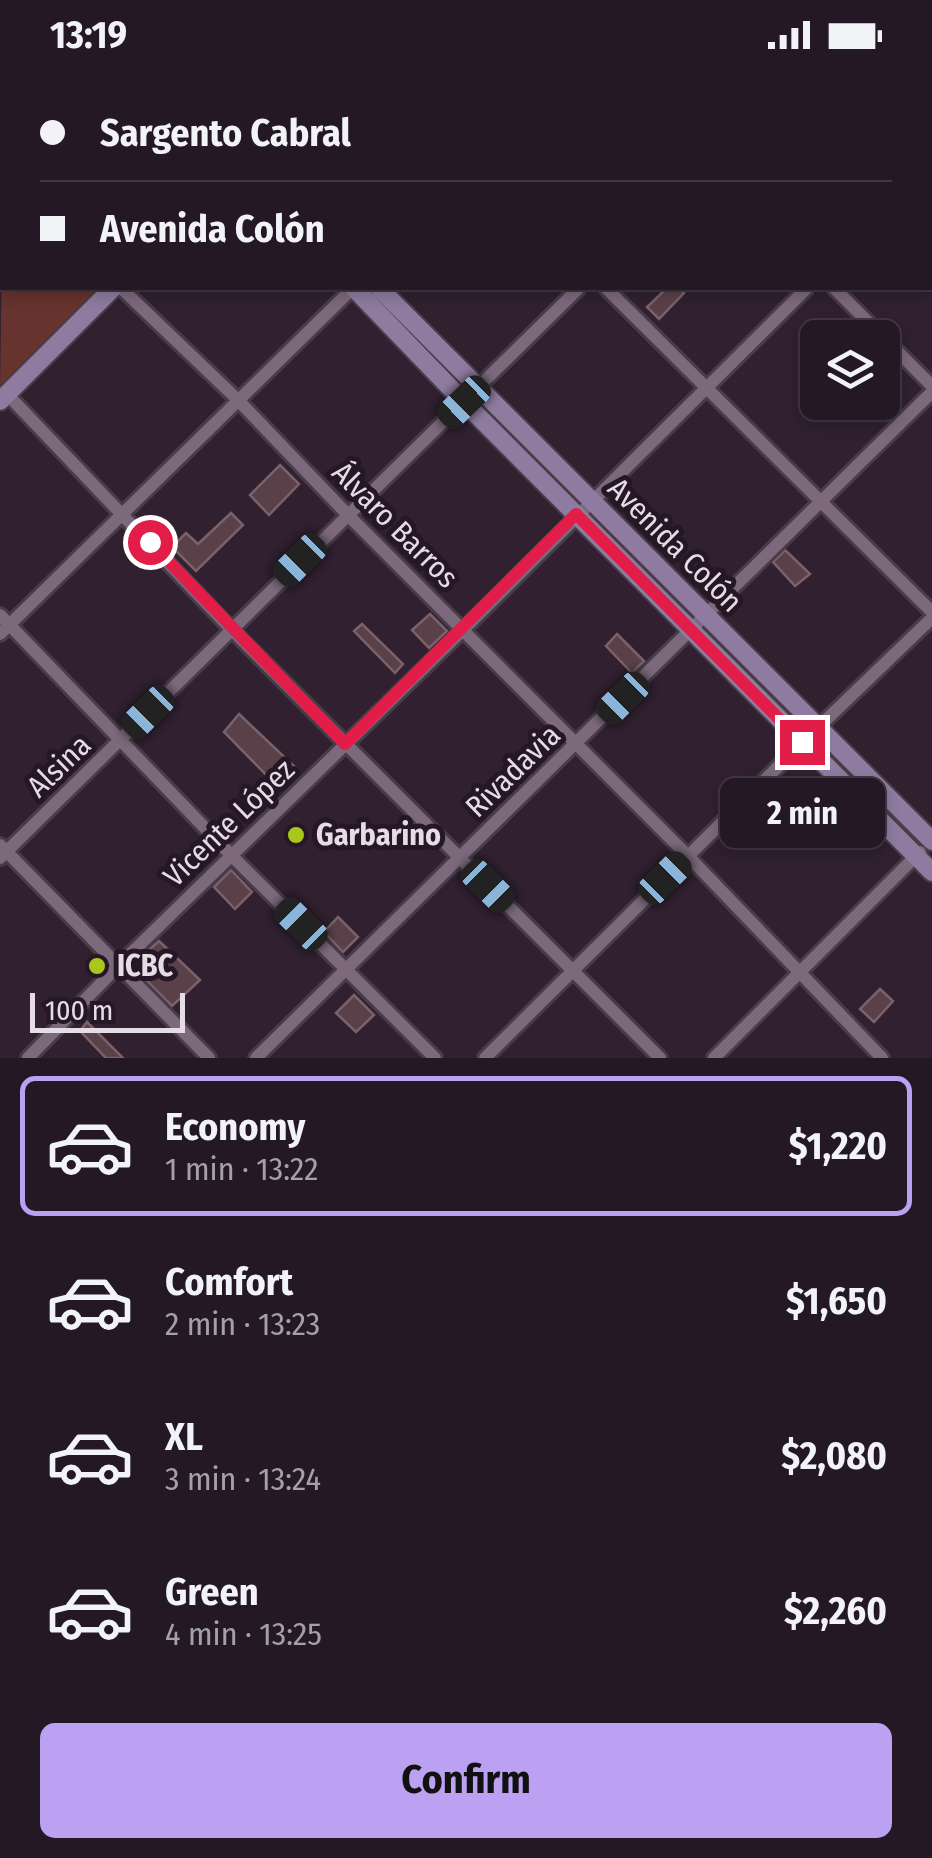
<!DOCTYPE html>
<meta charset="utf-8">
<style>
body{margin:0;font-family:"Fira Sans Condensed",sans-serif;background:#302531;color:#f1f3f6;height:100vh;display:flex;flex-direction:column;font-size:38px;white-space:nowrap}
*{box-sizing:border-box;margin:0}
p{font-size:32px;color:#a3a0a6}
.icon{flex:none;width:55px;height:55px;fill:none;stroke:currentColor;stroke-width:2;stroke-linecap:round;stroke-linejoin:round}
.map{position:relative;height:988px;overflow:hidden}
.side{display:flex;flex-direction:column;background:#241824;flex:1}
.side>*{flex:none}
.top-card{position:absolute;left:0px;top:0px;width:932px;height:220px;box-shadow:0 5px 15px #0003,0 0 0 2px #413741;display:grid;align-content:center;height:220px;padding:0 40px;background:#241824}
.buttons{position:absolute;left:800px;top:250px;display:grid;gap:20px}
.buttons a{display:grid;place-items:center;width:100px;height:100px;border-radius:15px;background:#241824;box-shadow:0 5px 15px #0003,0 0 0 2px #413741;font-size:50px}
.scale{position:absolute;left:30px;bottom:25px;width:155px;box-sizing:border-box;padding-left:10px;border:5px solid #e6dce6;border-top:0;font-size:28px;line-height:35px;white-space:nowrap;color:#e6dce6;-webkit-text-stroke:8px #261726;paint-order:stroke}
.end{position:absolute;width:45px;height:45px;margin:-22px;border:12px solid #e11d48;background:#fff;box-shadow:0 0 0 5px #fff}
.from{border-radius:50%}
.bubble{position:absolute;height:70px;border-radius:15px;background:#241824;box-shadow:0 5px 15px #0003,0 0 0 2px #413741;font-size:32px;font-weight:700;line-height:70px;text-align:center}
.car{position:absolute;width:30px;height:60px;margin:-30px -15px;border-radius:12px;box-shadow:0 0 8px 2px #0007;background:linear-gradient(#222 24%,#8ab4d8 0 40%,#222 0 76%,#8ab4d8 0 86%,#222 0)}
.top-card b{display:flex;align-items:center;gap:35px;height:95px;font-size:38px}
.top-card b+b{border-top:2px solid #413741}
.top-card i{width:25px;height:25px;background:#f1f3f6}
ul{padding:18px 0 0;list-style:none}
li{display:flex;align-items:center;gap:30px;height:140px;margin:0 20px 15px;padding:0 20px;border:5px solid transparent;border-radius:15px}
li div{flex:1}
li b{display:block;font-size:38px}
li em{font-style:normal;font-weight:700}
li.current{border-color:#bca0f2}
li>.icon{width:90px;height:90px;stroke-width:1.5}
.action{display:flex;gap:20px;margin-top:auto;padding:20px 40px}
.action a{flex:1;height:115px;border-radius:15px;background:#bca0f2;color:#111;font-size:40px;font-weight:700;line-height:115px;text-align:center}
.status{display:flex;justify-content:space-between;align-items:center;height:70px;padding:0 50px;background:#241824;direction:ltr}
.status svg{height:28px;fill:currentColor}
.map>svg:first-child{display:block}
</style>
<div class="status"><b>13:19</b><svg viewBox="0 0 49 12"><path d="M0 12V9h3v3zM5 12V6h3v6zM10 12V3h3v9zM15 12V0h3v12zM26 1h20v11H26zM47 4h2v5h-2z"/></svg></div>
<div class="map">
<svg width="932" height="988" viewBox="0 0 932 988">
<rect width="100%" height="100%" fill="#302030"/>
<path fill="#66332e" d="M2,178v40h105l-107,105z"/>
<path fill="#5a4149" stroke="#7b6169" stroke-width="2.5" d="M667,218h11l6,5 -25,26 -12,-12z
M280,395l19,19 -30,31 -19,-20z
M231,443l12,12 -47,46 -24,-24 14,-14 12,11z
M785,480l25,24 -15,12 -22,-24z
M430,544l17,17 -18,17 -17,-18z
M362,554l41,40 -8,9 -41,-42z
M617,564l27,27 -12,12 -26,-27z
M239,644l59,56 -18,19 -56,-57z
M231,800l21,22 -17,17 -21,-22z
M338,847l20,20 -15,15 -19,-20z
M159,871l41,39 -28,26 -36,-36 10,-9 -5,-4z
M880,919l13,12 -19,21 -14,-13z
M354,925l20,20 -18,17 -20,-19z
M87,952l36,36h-17l-26,-27z"/>
<g fill="none" stroke-linecap="round" stroke-linejoin="round">
<defs>
<path id="street" d="M623,0l3,2
M846,0l3,2
M570,2l3,-2
M797,2l2,-2
M930,86l2,2
M121,218l117,112 109,114 341,342 194,202
M606,218l326,324
M834,218l98,98
M7,324l224,235 429,429
M0,545l232,241 203,202
M0,564l353,-346
M0,775l209,213
M0,788l579,-570
M28,988l91,-93 345,-336 343,-341
M256,988l676,-666
M485,988l317,-315 130,-125
M714,988l206,-206"/>
<path id="secondary" d="M140,0l2,2
M165,0l2,2
M388,0l4,2
M87,2l2,-2
M340,2l3,-2
M0,81l2,-2
M354,218l110,114 468,470
M379,218l553,553
M0,331l113,-113"/>
</defs>
<use href="#street" stroke="#493c49" stroke-width="18"/>
<use href="#secondary" stroke="#493c49" stroke-width="22"/>
<path stroke="#695a69" stroke-width="2.5" stroke-dasharray="8 5" stroke-linecap="butt" d="M231,2l8,-2
M0,99l2,-3"/>
<use href="#street" stroke="#7c697c" stroke-width="12"/>
<use href="#secondary" stroke="#8e7b9f" stroke-width="18"/>
</g>
<g fill="none" stroke-linecap="round" stroke-linejoin="round">
<path stroke="#e11d48" stroke-width="12" d="M150,472l195,202 231,-230 226,228"/>
</g>
<g fill="#a9c71b" stroke="#261726" stroke-width="4">
<circle cx="296" cy="765" r="10"/>
<circle cx="97" cy="896" r="10"/>
</g>
<g text-anchor="middle" stroke-width="10" stroke-linejoin="round" paint-order="stroke">
<g font-size="30" fill="#e6dce6" stroke="#261726">
<text transform="translate(395 455) rotate(45)" y="10">Álvaro Barros</text>
<text transform="translate(675 475) rotate(45)" y="10">Avenida Colón</text>
<text transform="translate(59 696) rotate(-44)" y="10">Alsina</text>
<text transform="translate(513 701) rotate(-44)" y="10">Rivadavia</text>
<text transform="translate(229 753) rotate(-44)" y="10">Vicente López</text>
</g>
<g font-size="30" font-weight="bold" fill="#e6dce6" stroke="#261726" text-anchor="start">
<text x="316" y="775">Garbarino</text>
<text x="117" y="906">ICBC</text>
</g>
</g>
</svg>
<div class="buttons">
<a><svg class="icon" aria-label="layers" viewBox="0 0 24 24"><path d="M12 4l9 5-9 5-9-5zM3 14l9 5 9-5"/></svg></a>
</div>
<div class="scale">100 m</div>
<i class="end from" style="left:150px;top:472px"></i>
<i class="end" style="left:802px;top:672px"></i>
<div class="bubble" style="left:720px;top:708px;width:165px">2 min</div>
<i class="car" style="left:464px;top:332px;rotate:226deg"></i>
<i class="car" style="left:300px;top:490px;rotate:225deg"></i>
<i class="car" style="left:623px;top:628px;rotate:225deg"></i>
<i class="car" style="left:148px;top:642px;rotate:225deg"></i>
<i class="car" style="left:665px;top:808px;rotate:45deg"></i>
<i class="car" style="left:488px;top:816px;rotate:135deg"></i>
<i class="car" style="left:301px;top:854px;rotate:315deg"></i>
<div class="top-card">
<b><i class="from"></i>Sargento Cabral</b>
<b><i></i>Avenida Colón</b>
</div>
</div>
<section class="side">
<ul>
<li class="current"><svg class="icon" aria-label="car" viewBox="0 0 24 24"><path d="M5 17H2v-5l4-1 3-4h7l3 4 3 1v5h-3M9 17h6M6 11h13"/><circle cx="7" cy="17" r="2"/><circle cx="17" cy="17" r="2"/></svg><div><b>Economy</b><p>1 min · 13:22</p></div><em>$1,220</em></li>
<li><svg class="icon" aria-label="car" viewBox="0 0 24 24"><path d="M5 17H2v-5l4-1 3-4h7l3 4 3 1v5h-3M9 17h6M6 11h13"/><circle cx="7" cy="17" r="2"/><circle cx="17" cy="17" r="2"/></svg><div><b>Comfort</b><p>2 min · 13:23</p></div><em>$1,650</em></li>
<li><svg class="icon" aria-label="car" viewBox="0 0 24 24"><path d="M5 17H2v-5l4-1 3-4h7l3 4 3 1v5h-3M9 17h6M6 11h13"/><circle cx="7" cy="17" r="2"/><circle cx="17" cy="17" r="2"/></svg><div><b>XL</b><p>3 min · 13:24</p></div><em>$2,080</em></li>
<li><svg class="icon" aria-label="car" viewBox="0 0 24 24"><path d="M5 17H2v-5l4-1 3-4h7l3 4 3 1v5h-3M9 17h6M6 11h13"/><circle cx="7" cy="17" r="2"/><circle cx="17" cy="17" r="2"/></svg><div><b>Green</b><p>4 min · 13:25</p></div><em>$2,260</em></li>
</ul>
<div class="action"><a>Confirm</a></div>
</section>
